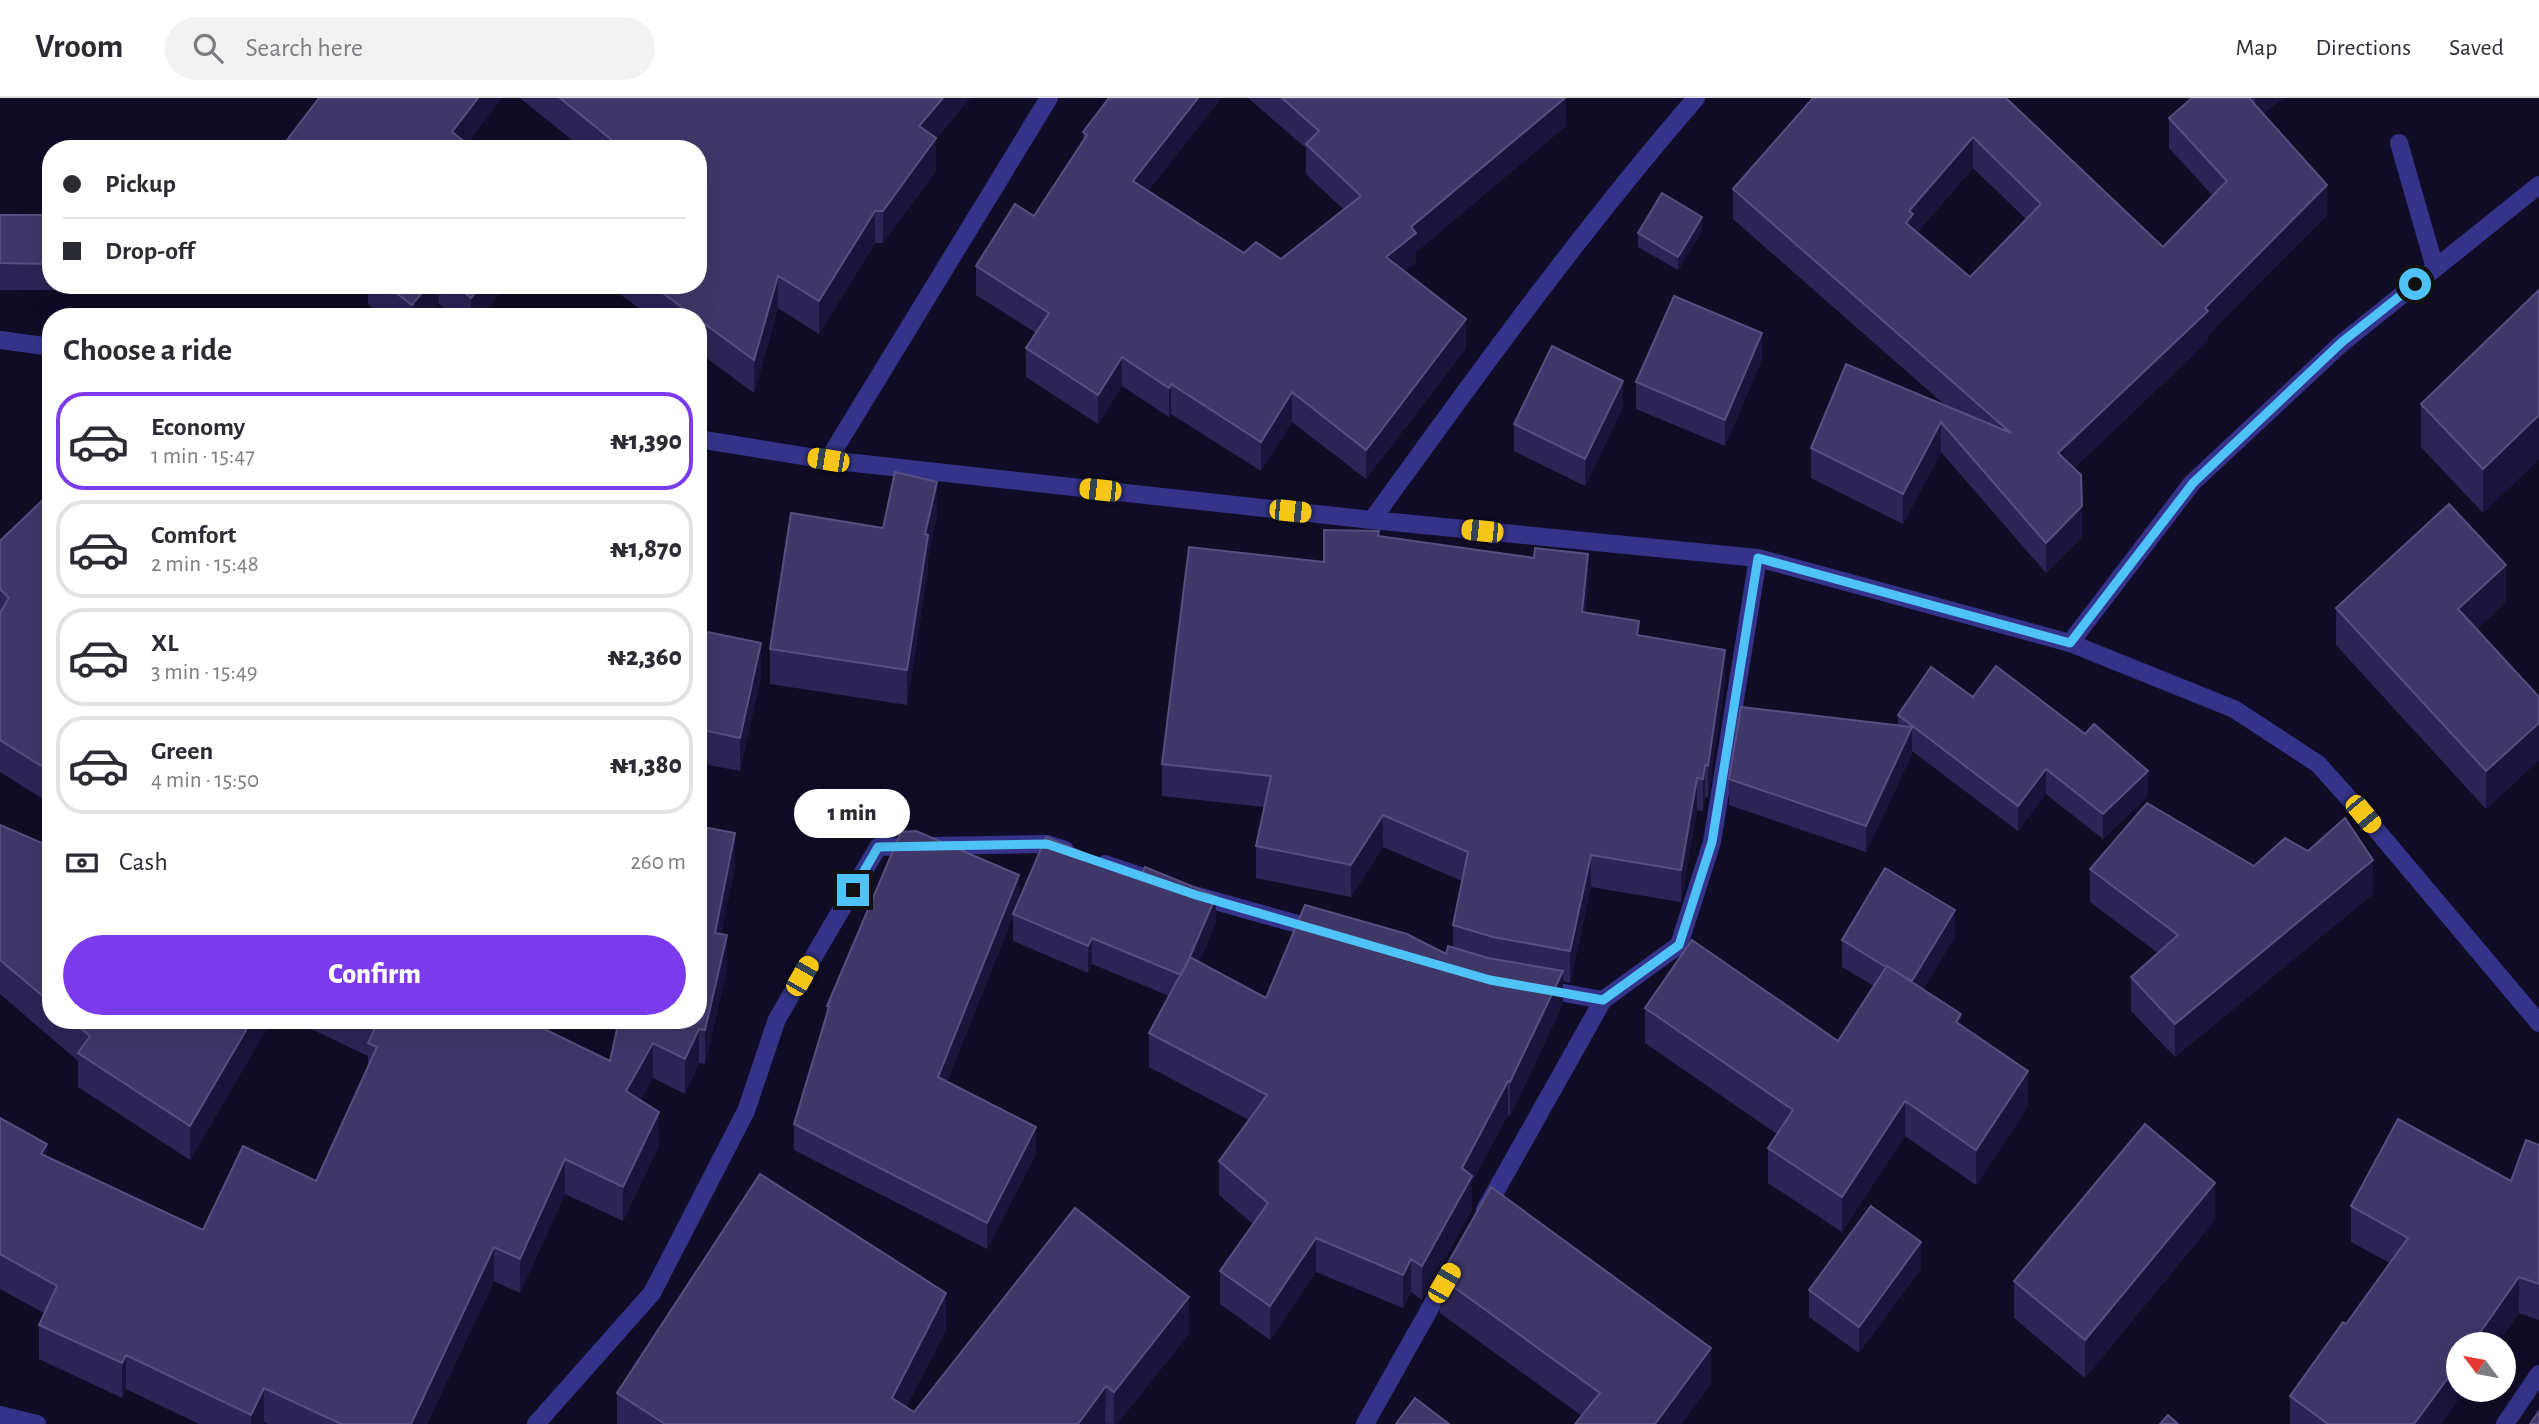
<!DOCTYPE html>
<meta charset="utf-8">
<style>
body{margin:0;font-family:"Alegreya Sans",sans-serif;background:#f2f2f3;color:#2b2b33;height:100vh;display:flex;flex-direction:column;font-size:26px;white-space:nowrap}
*{box-sizing:border-box;margin:0}
p{font-size:23px;color:#7c7c81}
.icon{flex:none;width:38px;height:38px;fill:none;stroke:currentColor;stroke-width:2;stroke-linecap:round;stroke-linejoin:round}
.map{position:relative;flex:1;overflow:hidden}
.sheet{position:absolute;left:42px;top:210px;width:665px;height:721px;display:flex;flex-direction:column;background:#fff;border-radius:28px;box-shadow:0 7px 28px #0002}
.sheet>*{flex:none}
.top-card{position:absolute;left:42px;top:42px;width:665px;height:154px;border-radius:28px;box-shadow:0 7px 28px #0002;display:grid;align-content:center;height:154px;padding:0 21px;background:#fff}
.needle{width:46px;rotate:302deg}
.tools{position:absolute;left:2446px;top:1234px;display:grid;gap:14px}
.tools a{display:grid;place-items:center;width:70px;height:70px;border-radius:50%;background:#fff;box-shadow:0 7px 28px #0002;font-size:35px}
.end{position:absolute;width:32px;height:32px;margin:-16px;border:9px solid #4fc3f7;background:#111;box-shadow:0 0 0 4px #111}
.from{border-radius:50%}
.bubble{position:absolute;height:49px;border-radius:24px;background:#fff;box-shadow:0 7px 28px #0002;font-size:23px;font-weight:800;line-height:49px;text-align:center}
.car{position:absolute;width:21px;height:42px;margin:-21px -10px;border-radius:9px;box-shadow:0 0 5px 2px #0007;background:linear-gradient(#f5c518 24%,#345 0 40%,#f5c518 0 76%,#345 0 86%,#f5c518 0)}
.top-card b{display:flex;align-items:center;gap:24px;height:66px;font-size:26px}
.top-card b+b{border-top:2px solid #e1e1e2}
.top-card i{width:18px;height:18px;background:#2b2b33}
ul{padding:0;list-style:none}
li{display:flex;align-items:center;gap:21px;height:98px;margin:0 14px 10px;padding:0 7px;border:4px solid #e1e1e2;border-radius:28px}
li div{flex:1}
li b{display:block;font-size:26px}
li em{font-style:normal;font-weight:800}
li.active{border-color:#7c3aed}
li>.icon{width:63px;height:63px;stroke-width:1.5}
h2{padding:0 21px;font-size:32px;line-height:84px}
.pay{display:flex;align-items:center;gap:18px;height:77px;padding:0 21px;font-size:26px}
.pay p{margin-inline-start:auto}
.action{display:flex;gap:14px;margin-top:auto;padding:14px 21px}
.action a{flex:1;height:80px;border-radius:42px;background:#7c3aed;color:#fff;font-size:28px;font-weight:800;line-height:80px;text-align:center}
header{display:flex;align-items:center;gap:42px;box-sizing:border-box;height:98px;padding:0 35px;background:#fff;border-bottom:2px solid #e1e1e2}
header strong{font-size:33px}
nav{display:flex;gap:38px;margin-inline-start:auto;font-size:24px}
.search{width:490px;height:63px;background:#f2f2f3;display:flex;align-items:center;gap:18px;box-sizing:border-box;padding:0 24px;border-radius:38px;color:#7c7c81;font-size:26px}
.map>svg:first-child{display:block}
</style>
<header>
<strong>Vroom</strong>
<div class="search"><svg class="icon" aria-label="search" viewBox="0 0 24 24"><circle cx="10" cy="10" r="6"/><path d="M15 15l6 6"/></svg>Search here</div>
<nav><a>Map</a><a>Directions</a><a>Saved</a></nav>
</header>
<div class="map">
<svg width="2539" height="1326" viewBox="0 0 2539 1326">
<rect width="100%" height="100%" fill="#100c26"/>
<g fill="none" stroke-linecap="round" stroke-linejoin="round">
<path stroke="#343389" stroke-width="18" d="M2399,45l36,125"/>
<path stroke="#343389" stroke-width="18" d="M0,242l51,7
M698,341l130,21 544,60 386,38 312,85 164,66 84,55 45,50 176,209
M828,362l221,-362
M1372,422c104,-144 208,-288 324,-422
M2070,545l122,-160 150,-140 197,-158
M1105,766l59,20
M1194,797l125,35
M1542,891l61,11 76,-55 33,-103 46,-284
M1485,1112l118,-210
M0,1317l37,9
M536,1326l116,-131 94,-182 31,-92 101,-172 169,-3 18,6
M1365,1326l86,-153
M2505,1326l34,-50"/>
</g>
<path fill="#2d2456" fill-rule="evenodd" d="M520,0h450l-34,41v32l-53,72h-8l-56,91 -41,-26 -24,85 -56,-41v-35h-47l-37,-27v-5h84v-136h-115z
M1109,0h112l-73,93 96,62 37,6 63,-49 -38,-36v-26l-58,-50h318v28l-150,126v10l-12,9 62,77 -100,131 -74,-57 -31,49 -90,-57 -2,3 -47,-31 -24,38 -72,-47v-29l10,-15 -60,-38v-29l58,-50 49,-75v-9z
M1813,0h195l-1,1 156,148 50,-51 -44,-48v-30l23,-20h92l-21,15 64,102 -119,120v6l-134,127 8,69 -36,36 -105,-121 -38,72 -92,-46v-30l135,-42 -213,-187v-30zM1973,70l53,51 -56,58 -53,-45z
M0,117h51v70h12v5h-63z
M1702,133l-24,39 -40,-23v-14z
M368,187h138l-24,32h-28l-15,-13 -10,13h-44l-17,-13z
M2539,192v169l-56,54 -62,-66v-43z
M1762,261l-37,87 -89,-37v-27z
M1623,309l-38,79 -71,-35v-27z
M51,394v312l-51,-32v-231z
M937,418l-9,40v14l-21,135 -137,-21v-35l113,-121z
M1379,438l209,50 -3,26 54,23 86,47 -17,116 -3,-1 -2,14 -6,-1 -16,92 -90,-15 -21,96 -7,-2v23l-53,112 -2,-1 -36,67v28l-50,90 -11,-8 -8,16 -87,-36 -46,68 -50,-36v-33l33,-47 -34,-29v-34l30,-41 -100,-53v-34l20,-37 -77,-32 -4,9 -75,-32v-25l-66,165 89,73 -49,95 -193,-99v-26l33,-109v-9l192,-105 197,21 -17,40 67,36 180,-44 7,-7v-22l9,-44 -79,-34 -32,50 -95,-19v-32l8,-39 -102,-11v-32l162,-202z
M2506,504l-29,27 62,68v63l-53,49 -150,-164v-37z
M698,532l63,46 -21,95 -42,-8z
M1973,599l175,99 -45,43 -57,-45 -28,37 -106,-80v3l-46,98 -137,-47v-26l169,-53v-11z
M0,727l51,22v173h221l-82,140 -112,-73v-26l-78,-67z
M2254,768l119,28 -198,163 -44,-46v-34l27,-24 -68,-51v-33z
M735,769l-14,67 6,36 -22,94 -6,-1 -14,31 -32,-16 -13,22 19,46 -36,75 -58,-27 -45,99 -26,-12 -67,143h-159l-4,-2 -1,2h-64l-73,-35 -4,9 -83,-39v-34l5,-12 -44,-24v-171l47,39 156,73 113,-49 52,-114v-11l-76,-36h234l84,41z
M1955,839l-32,52 38,36 67,82 -52,78 -71,-49 -63,96 -74,-49v-35l9,-14 -132,-91v-35l193,33 36,-55 -32,-19v-27z
M2539,1047v175l-20,-7 -78,111h-151v-28l56,-72 44,-61 -39,-21v-36l160,-25z
M2215,1122l-130,158 -71,-60v-37z
M1921,1171l-62,84 -50,-36v-27z
M1440,1179l271,107 -129,32 -142,-103z
M946,1232l-40,77 8,5 275,-78 -72,90h-9l-2,-1 -1,1h-488v-31z"/>
<path fill="#1a133b" d="M478,0h24l-38,51 -12,-17z
M943,0h27l-34,41v32l-53,72v-32l36,-85z
M1198,0h23l-88,113v-30z
M1565,0h1v28l-150,126v10l-30,24v-29l25,-30z
M2255,0h29l-29,21z
M1973,39v31l-60,68 -7,-13 3,-12z
M2327,87v30l-119,120v6l-150,142v-30l147,-145z
M875,113v32l-56,91v-33z
M1702,119v14l-24,39v-13z
M778,178v32l-24,85v-33z
M428,187h11v19l-10,13h-17v-12z
M481,187h25l-24,32h-11v-19z
M1466,221v29l-100,131v-29z
M1762,235v26l-37,87v-26z
M1122,259v29l-24,38v-29z
M1623,283v26l-38,79v-27z
M1171,286v30l-2,3v-29z
M1292,294v30l-31,49v-29z
M2539,317v44l-56,54v-44z
M1941,324v30l-38,72v-30z
M937,384v34l-9,40v14l-21,135v-35l18,-136z
M2082,408v31l-36,36v-30z
M1588,456v32l-6,58v-32z
M2506,467v37l-48,45v-38z
M761,545v33l-21,95v-33z
M1725,552v32l-17,116v-32z
M2539,625v37l-53,49v-38z
M1912,629v27l-46,98v-26z
M1705,667v32l-2,14v-32z
M2046,671v25l-28,37v-25z
M2148,673v25l-45,43v-25z
M1697,680v32l-16,92v-32z
M1383,717v32l-32,50v-32z
M735,735v34l-20,100v-34z
M1591,757v32l-21,96v-32z
M2373,762v34l-198,163v-33z
M1019,777v26l-81,202v-26z
M1216,798v26l-34,80v-27z
M1955,812v27l-43,71v-27z
M727,837v35l-22,94v-34z
M1092,840v26l-4,9v-27z
M1563,873v33l-53,112v-34z
M1961,916v36l-5,-28z
M252,922h20l-82,140v-34z
M699,931v34l-14,31v-35z
M653,945v35l-27,47v-34z
M2028,973v36l-52,78v-35z
M1508,983v34l-36,67v28l-50,90v-34l40,-98z
M1905,1003v35l-63,96v-35z
M659,1014v34l-36,75v-34z
M1036,1029v27l-49,95v-26z
M47,1046v34l-6,-24z
M565,1061v35l-45,99v-34z
M2215,1085v37l-130,158v-38z
M1316,1140v34l-46,68v-34z
M1921,1144v27l-62,84v-26z
M494,1149v34l-67,143h-16z
M1411,1161v33l-8,16v-33z
M2519,1179v36l-22,31h-25z
M946,1195v37l-49,94 -5,-26z
M1189,1199v37l-72,90h-3v-32z
M1711,1250v36l-29,40h-27z
M126,1257v34l-4,9v-35z
M2459,1265v27h6l-24,34h-27z
M1106,1288l-1,38h-27z
M264,1290v34l-1,2h-12v-9z"/>
<path fill="#3f3768" stroke="#564f80" stroke-width="2" fill-rule="evenodd" d="M319,0h159l-26,34 22,17h-192l-1,-1z
M560,0h383l-24,28 17,12 -53,73h-8l-56,90 -41,-25 -24,84 -56,-41v-2h-3l-43,-32h46v-136h-75z
M1109,0h89l-65,83 111,72 12,-11 25,17 80,-63 -55,-52 13,-13 -37,-33h283l-154,129 5,6 -30,24 80,62 -100,131 -74,-58 -31,50 -90,-58 -2,4 -47,-31 -24,38 -72,-47 23,-35 -73,-47 39,-62 19,12 53,-81 -4,-3z
M1813,0h193l157,149 64,-66 -58,-63 23,-20h57l78,87 -122,123 3,3 -150,142 23,22 1,31 -36,37 -105,-121 -38,72 -92,-46 35,-84 165,69 -278,-244zM1973,39l68,67 -71,73 -64,-54 7,-9 -4,-3z
M1662,95l40,24 -24,40 -40,-24z
M0,117h51v49l-51,-1z
M386,187h42l-16,20z
M456,187h25l-10,13z
M2539,192v125l-56,54 -62,-65z
M1674,198l88,37 -37,87 -89,-38z
M1552,248l71,35 -38,78 -71,-35z
M895,374l42,10 -12,52 3,1 -21,135 -137,-21 21,-136 92,15z
M51,394v280l-51,-32v-127l9,-15 -9,-9v-48z
M2449,406l57,61 -48,44 81,88v26l-53,48 -150,-163z
M1324,432l55,1 -1,5 156,22 1,-10 53,6 -6,58 57,9 -2,14 88,15 -17,116 -3,-1 -2,14 -6,-1 -16,92 -90,-15 -21,96 -77,-14 -40,-12 15,-73 -85,-37 -32,50 -95,-19 15,-70 -109,-12 27,-217 135,15z
M698,532l63,13 -21,95 -42,-9z
M1996,568l89,68 9,-10 54,47 -45,43 -57,-45 -28,37 -120,-91 33,-48 42,30z
M1741,609l171,20 -46,99 -137,-47z
M2147,705l107,63 31,-28 23,13 37,-33 28,42 -198,164 -44,-47 47,-42 -88,-66z
M0,727l51,22v156l-51,-43z
M698,728l37,7 -20,100 12,2 -22,95 -6,-1 -14,30 -32,-16 -27,48 33,21 -36,75 -58,-28 -45,100 -26,-12 -83,177h-70l-77,-36 -13,27 -125,-60 -4,8 -83,-38 18,-39 -57,-32v-136l47,26 -6,10 162,76 40,-84 73,35 61,-134 -9,-4 8,-17 -12,-6h162l84,41 9,-41h79z
M916,733l103,44 -81,202 98,50 -49,96 -193,-99 35,-117 -2,-1 74,-174z
M1046,739l95,40 4,-10 71,29 -27,63 -8,16 -89,-37 -4,8 -75,-32z
M1885,770l70,42 -43,71 -25,-15 -1,1 -44,-27z
M1305,807l102,29 39,20 2,-8 40,12 75,13 -53,111 -2,-1 -46,87 10,8 -50,90 -11,-7 -8,16 -87,-37 -46,68 -50,-35 48,-68 -49,-42 48,-66 -118,-62 41,-76 76,41z
M1692,842l146,101 49,-75 74,48 -5,8 72,49 -52,79 -71,-49 -63,96 -74,-49 25,-38 -148,-102z
M71,922h181l-62,106 -112,-73 12,-17z
M2398,1021l113,62 15,-41 13,5v139l-20,-7 -47,67h-13v19l-45,61h-86l-38,-28 53,-74 3,2 62,-86 -57,-32z
M2145,1026l70,59 -130,157 -71,-59z
M760,1076l186,119 -54,105 22,14 161,-204 114,89 -75,95 -8,-6 -28,38h-413l-48,-31z
M1491,1089l220,161 -56,76h-80l25,-31 -160,-116z
M1871,1108l50,36 -62,85 -50,-37z
M1415,1300l34,26h-53z
M2539,1313v13h-9z
M2168,1317l10,9h-18z"/>
<g fill="none" stroke-linecap="round" stroke-linejoin="round">
<path stroke="#4fc3f7" stroke-width="9" d="M853,792l25,-43 169,-3 149,51 294,85 113,20 76,-55 33,-103 46,-284 312,85 123,-160 149,-141 73,-58"/>
</g>
</svg>
<div class="tools">
<a><svg class="needle" viewBox="-14 -14 28 28"><path d="M0-13l5 13h-10z" fill="#e53935"/><path d="M0 13l5-13h-10z" fill="#7c7c81"/></svg></a>
</div>
<i class="end from" style="left:2415px;top:186px"></i>
<i class="end" style="left:853px;top:792px"></i>
<div class="bubble" style="left:794px;top:691px;width:116px">1 min</div>
<i class="car" style="left:828px;top:362px;rotate:279deg"></i>
<i class="car" style="left:1100px;top:392px;rotate:276deg"></i>
<i class="car" style="left:1290px;top:413px;rotate:96deg"></i>
<i class="car" style="left:1482px;top:433px;rotate:276deg"></i>
<i class="car" style="left:2363px;top:716px;rotate:140deg"></i>
<i class="car" style="left:802px;top:878px;rotate:30deg"></i>
<i class="car" style="left:1444px;top:1185px;rotate:30deg"></i>
<div class="top-card">
<b><i class="from"></i>Pickup</b>
<b><i></i>Drop-off</b>
</div>
<section class="sheet">
<h2>Choose a ride</h2>
<ul>
<li class="active"><svg class="icon" aria-label="car" viewBox="0 0 24 24"><path d="M5 17H2v-5l4-1 3-4h7l3 4 3 1v5h-3M9 17h6M6 11h13"/><circle cx="7" cy="17" r="2"/><circle cx="17" cy="17" r="2"/></svg><div><b>Economy</b><p>1 min · 15:47</p></div><em>₦1,390</em></li>
<li><svg class="icon" aria-label="car" viewBox="0 0 24 24"><path d="M5 17H2v-5l4-1 3-4h7l3 4 3 1v5h-3M9 17h6M6 11h13"/><circle cx="7" cy="17" r="2"/><circle cx="17" cy="17" r="2"/></svg><div><b>Comfort</b><p>2 min · 15:48</p></div><em>₦1,870</em></li>
<li><svg class="icon" aria-label="car" viewBox="0 0 24 24"><path d="M5 17H2v-5l4-1 3-4h7l3 4 3 1v5h-3M9 17h6M6 11h13"/><circle cx="7" cy="17" r="2"/><circle cx="17" cy="17" r="2"/></svg><div><b>XL</b><p>3 min · 15:49</p></div><em>₦2,360</em></li>
<li><svg class="icon" aria-label="car" viewBox="0 0 24 24"><path d="M5 17H2v-5l4-1 3-4h7l3 4 3 1v5h-3M9 17h6M6 11h13"/><circle cx="7" cy="17" r="2"/><circle cx="17" cy="17" r="2"/></svg><div><b>Green</b><p>4 min · 15:50</p></div><em>₦1,380</em></li>
</ul>
<div class="pay"><svg class="icon" aria-label="cash" viewBox="0 0 24 24"><path d="M3 7h18v10H3z"/><circle cx="12" cy="12" r="2"/></svg>Cash<p>260 m</p></div>
<div class="action"><a>Confirm</a></div>
</section>
</div>
